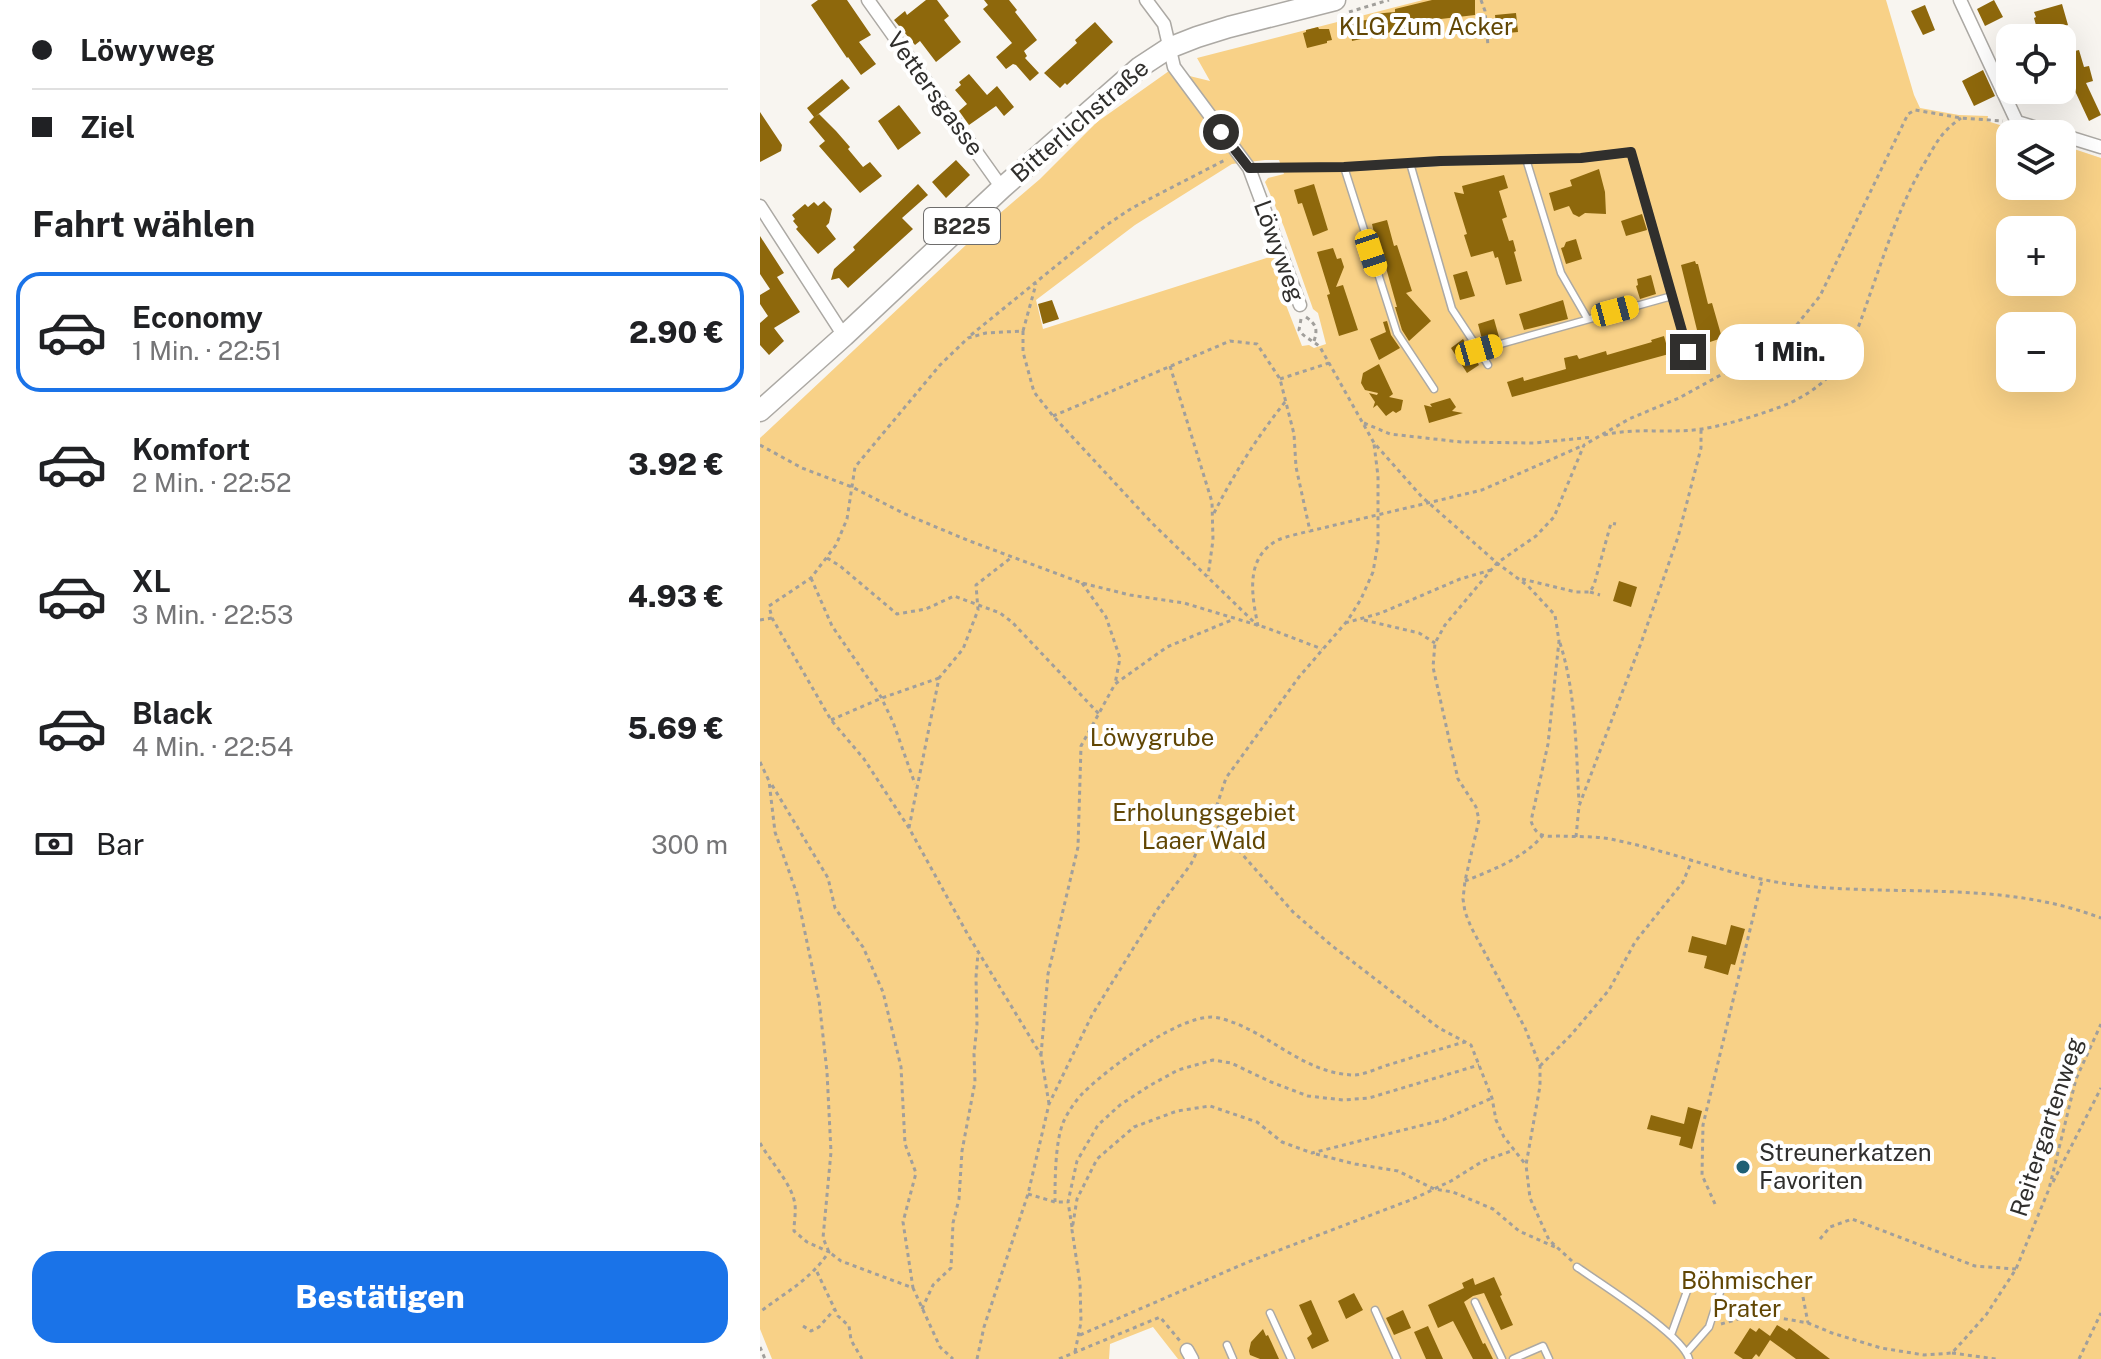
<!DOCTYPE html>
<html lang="de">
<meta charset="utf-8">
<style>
body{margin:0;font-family:"Public Sans",sans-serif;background:#f2f2f2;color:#202124;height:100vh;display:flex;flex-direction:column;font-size:30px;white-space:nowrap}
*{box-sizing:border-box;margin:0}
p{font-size:26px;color:#757577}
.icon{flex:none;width:44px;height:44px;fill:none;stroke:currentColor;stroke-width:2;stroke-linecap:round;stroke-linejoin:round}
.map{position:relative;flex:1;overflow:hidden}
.sheet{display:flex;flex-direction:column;background:#fff;width:760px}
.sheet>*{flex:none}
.guide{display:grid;align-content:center;height:176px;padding:0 32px;background:#fff}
.fabs{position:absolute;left:1236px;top:24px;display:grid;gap:16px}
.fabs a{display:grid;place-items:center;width:80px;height:80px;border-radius:16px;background:#fff;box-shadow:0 8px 32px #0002;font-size:40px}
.end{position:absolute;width:36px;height:36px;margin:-18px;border:10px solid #302f2d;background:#fff;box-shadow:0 0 0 4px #fff}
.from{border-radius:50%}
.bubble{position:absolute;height:56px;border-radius:24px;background:#fff;box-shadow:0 8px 32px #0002;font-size:26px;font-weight:800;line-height:56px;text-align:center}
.car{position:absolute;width:24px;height:48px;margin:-24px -12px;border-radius:10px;box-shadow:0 0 6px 2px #0007;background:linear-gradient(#f5c518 24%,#345 0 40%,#f5c518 0 76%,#345 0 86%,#f5c518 0)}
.guide b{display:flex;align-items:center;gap:28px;height:76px;font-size:30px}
.guide b+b{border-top:2px solid #e0e0e0}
.guide i{width:20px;height:20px;background:#202124}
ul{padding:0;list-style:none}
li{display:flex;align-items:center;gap:24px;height:120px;margin:0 16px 12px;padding:0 16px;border:4px solid transparent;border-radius:24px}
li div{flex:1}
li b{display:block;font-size:30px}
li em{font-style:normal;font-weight:800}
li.active{border-color:#1a73e8}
li>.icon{width:72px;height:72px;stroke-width:1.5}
h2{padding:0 32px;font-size:36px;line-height:96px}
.pay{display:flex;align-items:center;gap:20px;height:88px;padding:0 32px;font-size:30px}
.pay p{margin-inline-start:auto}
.primary-button{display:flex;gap:16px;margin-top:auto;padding:16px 32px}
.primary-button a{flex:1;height:92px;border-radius:24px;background:#1a73e8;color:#fff;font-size:32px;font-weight:800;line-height:92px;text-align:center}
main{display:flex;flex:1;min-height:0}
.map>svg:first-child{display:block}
</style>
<main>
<section class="sheet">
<div class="guide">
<b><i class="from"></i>Löwyweg</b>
<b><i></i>Ziel</b>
</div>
<h2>Fahrt wählen</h2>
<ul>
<li class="active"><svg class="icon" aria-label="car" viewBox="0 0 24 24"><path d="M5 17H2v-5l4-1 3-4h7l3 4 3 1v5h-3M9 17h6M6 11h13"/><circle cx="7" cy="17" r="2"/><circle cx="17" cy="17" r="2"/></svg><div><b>Economy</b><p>1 Min. · 22:51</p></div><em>2.90 €</em></li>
<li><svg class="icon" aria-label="car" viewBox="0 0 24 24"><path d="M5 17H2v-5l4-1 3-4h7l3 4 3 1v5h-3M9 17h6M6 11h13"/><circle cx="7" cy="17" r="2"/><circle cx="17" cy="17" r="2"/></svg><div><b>Komfort</b><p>2 Min. · 22:52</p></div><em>3.92 €</em></li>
<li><svg class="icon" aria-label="car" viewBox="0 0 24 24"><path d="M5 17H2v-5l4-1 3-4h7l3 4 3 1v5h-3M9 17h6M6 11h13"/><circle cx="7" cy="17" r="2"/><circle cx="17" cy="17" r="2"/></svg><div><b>XL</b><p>3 Min. · 22:53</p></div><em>4.93 €</em></li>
<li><svg class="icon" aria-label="car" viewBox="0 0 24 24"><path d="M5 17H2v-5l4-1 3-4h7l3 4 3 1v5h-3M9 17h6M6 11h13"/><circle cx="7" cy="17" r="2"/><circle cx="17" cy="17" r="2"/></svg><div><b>Black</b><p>4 Min. · 22:54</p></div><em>5.69 €</em></li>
</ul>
<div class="pay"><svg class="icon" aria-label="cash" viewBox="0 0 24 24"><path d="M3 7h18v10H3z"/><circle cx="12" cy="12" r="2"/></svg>Bar<p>300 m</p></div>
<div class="primary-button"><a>Bestätigen</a></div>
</section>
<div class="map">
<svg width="1341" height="1359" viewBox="0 0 1341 1359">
<rect width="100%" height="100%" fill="#f8f5f0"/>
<path fill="#f8d187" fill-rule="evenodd" d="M663,0h463l28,95 6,13 39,7 29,1 -1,5 42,13h-19v52h52v-41l39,13v1201h-923l-25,-32 -43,17 -1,15h-337l-12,-30v-891l238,-223 42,-36 57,-57 72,-51 41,10 -13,-23zM505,160h14l5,14 -16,4 -3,4 19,45 29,82 5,4 8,31 -12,4 -5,-3 -7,1 -25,-64 3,-10 -7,-16 -230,73 -7,-29 99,-75 97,-61zM1250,230h52v52h-52zM1250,326h52v52h-52z"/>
<path fill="#8e680c" d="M58,0h29l24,35 -12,7 17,22 -15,11 -13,-18 -1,1 -36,-53z
M166,0h11l12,16 -5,4 17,22 -25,20 -16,-21 -5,4 -21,-25 11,-9 2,4z
M224,0h25l8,10 -2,2 22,28 -13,11 3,5 -2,2 14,15 -9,8 -14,-16 -3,-1 -7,5 -10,-12 16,-14 -29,-34 5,-4z
M672,0h43v15l-43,5v4l-29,5 1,5 -11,2 -1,-4 -40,9 -2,-19 24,-3 -1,-5 22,-2v-3z
M1234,0l9,17 -18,9 -8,-17z
M1302,4l6,21 -28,8 -1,-5 -2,1 -3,-11 2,-1 -2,-5z
M1165,5l10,25 -12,5 -12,-24z
M756,13l2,19 -21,2 -2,-19z
M335,22l18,20 -46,43 -2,-2 -5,5 -16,-15 33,-30 -2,-3z
M558,27l1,2h10l3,11 -5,1v2l-20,5 -4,-15 3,-1v-2z
M1319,50l5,17 5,-1 4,15 -7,2 15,32 -12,6 -14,-30 -13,4v-41z
M1223,70l12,26 -21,10 -12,-25z
M209,74l18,21 10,-9 17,21 -10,9 -8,-10 -27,19 -10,-14 8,-7 -12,-14 6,-5 -2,-3z
M82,79l8,9 -35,29 4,-3 17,17 14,16 -2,2 15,18 7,-5 12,14 -22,17 -41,-47 6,-5 -16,-19 5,-5 -7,-9z
M139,105l22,28 -23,17 -20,-29z
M0,112l22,33 -1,6 -21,11z
M196,160l14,15 -24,23 -14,-16z
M839,169l6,23 1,22 -21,-1 -6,4 -6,-3 -4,-8 -15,5 -5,-18 23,-7 -2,-6z
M744,175l4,13 -9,3 8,26 -5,2 7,22 4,-1 3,11 -2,1 8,29 -16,4 -8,-28 -3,1 -2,-7 -22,6 -7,-22 3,-1 -13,-42 10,2 -2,-8z
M158,184l10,11 -26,23 11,11 -65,59 -9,-10 -8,2 3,-11 21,-19 -2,-3z
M554,184l14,46 -15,6 -11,-33 -4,1 -4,-14z
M64,201l8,8 -3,14 -3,3 10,13 -18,15 -22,-25 2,-2 -5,-6 2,-2 -3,-4 13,-11 3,3 6,-5 4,4z
M882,214l5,16 -21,6 -5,-15z
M627,220l7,26 3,-1 15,46 -6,2 25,28 -22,20 -7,-11 -7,-23h2l-16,-57 -4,1 -4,-13 2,-1 -3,-13z
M0,236l24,37 -7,4 23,35 -26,16 10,13 -15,14 -9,-10v-22l8,-7 -8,-12v-9l10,-6 -10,-15z
M816,239l6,20 -16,5 -5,-16 3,-1 2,-5z
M573,248l4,11 4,-1 3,9 -8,20 7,-2 15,45 -19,6 -12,-41 3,-1 -13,-42z
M935,261l1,3h2l10,40 4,-1 10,35 -24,8 -4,-15 3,-1 -16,-65z
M707,271l8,25 -15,4 -7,-25z
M891,275l5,19 -16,5 -4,-13 2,-1 -1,-6z
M292,300l7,19 -16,5 -5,-20z
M803,300l5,19 -44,11 -5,-16z
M734,319l5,18 -16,6 -5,-19z
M627,321l4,14 9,13 -21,12 -9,-21 16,-7 -3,-10z
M904,336l5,18 -157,43 -5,-15 16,-5 1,4 42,-12 -2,-11 13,-3 2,4 27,-8 1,4 45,-13 -1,-2z
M703,339l16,26 -12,8 -16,-25z
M619,364l14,30 -4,3 14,3 -2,10 -5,3 -3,-2 -7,5 -9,-11 -4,3 2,-6 -6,-9 8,2 1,-2 -13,-3 -4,-7 2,-10z
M690,398l6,9 -4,4 11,2 -34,10 -5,-18 8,2 -2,-3z
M859,581l18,6 -6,20 -18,-6z
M971,925l14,4 -10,36 -4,-1 -3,11 -24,-7 3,-12 -19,-4 4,-16 34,9z
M928,1107l14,4 -10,38 -13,-4 2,-8 -34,-8 4,-14 33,9z
M734,1277l8,18 -2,1 13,29 -12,5 -17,-37 -11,3 -9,6 19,42 2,-1 8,16h-20l-20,-38 -15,7 -10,-23 36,-17 -2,-5 11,-5 2,7z
M594,1293l9,17 -17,9 -8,-18z
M551,1300l18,41 -17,8 -5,-11 5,-4 -13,-29z
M643,1310l8,18 -17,7 -8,-17z
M1017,1325l10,6 2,-3 41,31h-34l-26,-19 -11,17 -3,-3 -4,5h-9l-9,-6 16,-25 6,4 3,-4 11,8z
M668,1326l15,33h-17l-12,-27z
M503,1329l3,7 2,-1 11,24h-19l-10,-4 -1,-4 2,-9z"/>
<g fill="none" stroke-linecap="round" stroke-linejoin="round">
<defs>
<path id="service" d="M766,159l35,114 26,45
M584,167l53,166 37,56
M490,168l94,-1 126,-7 111,-2 50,-6 41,144 -193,54 -27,-41 -42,-146
M912,296l16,56
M719,350l9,15
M817,1267c24,17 106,68 112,92
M715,1302l27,57
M615,1310l22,49
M510,1313l21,46
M911,1335l20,-55
M467,1345l6,14
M927,1352l22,-25 13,-41
M753,1359l30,-13 6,13"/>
<path id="minor" d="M108,0l134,188
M386,0l18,24 10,43 75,101 51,137
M1200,0l57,122 40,12
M1302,135l39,12
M0,206l84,130
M427,1350l5,9"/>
<path id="primary" d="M0,411l84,-75 158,-148 138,-121 29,-19 28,-11 32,-10 106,-27"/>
</defs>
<use href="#service" stroke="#aca9a4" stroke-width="9"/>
<use href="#minor" stroke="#aca9a4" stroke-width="15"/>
<use href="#primary" stroke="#aca9a4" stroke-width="23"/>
<path stroke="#a19f9b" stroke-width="3" stroke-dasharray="4 4" stroke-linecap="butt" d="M721,0l4,11 3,35
M589,12l40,-12
M546,317c10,7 12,12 8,24
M541,319l-2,11c5,8 14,10 21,17l54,96 48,54 75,66 31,23 27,29 4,26 -11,103 -17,77c2,6 5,12 11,14 5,2 13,1 19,1 18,1 37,0 54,4 64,13 125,40 190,46 101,10 199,-5 296,32
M263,331l13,-47
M211,335l134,-109 27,-18 95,-49
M410,366l42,136 1,38 -5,36
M520,379l49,-16
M293,416l177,-75 27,3 23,35 14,55 2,33 14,64 172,-41 102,-45
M604,423l26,11 71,8 73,1 59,-6
M844,435c32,-8 66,-1 98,-6 25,-4 64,-16 88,-26 58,-28 64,-65 84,-120 14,-40 28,-82 50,-119 13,-22 16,-31 37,-46
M0,445l42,23 50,19 53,27 62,26 115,43 48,12 54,8 83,25 55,21
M454,513c20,-39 43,-76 71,-111
M67,558l13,8 57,48 29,-5 28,-13 46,17 12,9 87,92
M51,578l21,48 49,71 12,25 22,62
M762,579l54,13h14l4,-7 17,-62 5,1
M322,583l24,34 14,41 -5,26
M830,592l10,3
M0,620l12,-2
M604,620l55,13 16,10
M585,623l36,-10 79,-34 31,-9
M498,626c-6,-30 -14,-68 20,-86 9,-4 21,-6 31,-9
M800,643c16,50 16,107 19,159
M71,720l51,-22 57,-20
M0,762l9,19 6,51 22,62 22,106 8,72 4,80 -8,86 6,14 12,9 72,27 27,59 13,12
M12,785l56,93 7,30 28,39 20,45 18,75 4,77 11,29 -13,49 10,66
M452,820l81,92 38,33 108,83 32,17 21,53 4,22 8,17 22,28
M149,828l30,-150 24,-29 15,-39 -2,-25 36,-28
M816,837l3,-31 62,-163 37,-106 23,-89v-19
M705,881c27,-11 58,-22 78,-46
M281,1055l7,-81 30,-127 3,-101 34,-62 52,-37 67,-28
M780,1066l31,-31 38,-45 26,-48 48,-60 9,-22
M289,1104l-8,-49 -73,-120 -59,-107 -45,-69 -33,-39 -59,-102 -3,-12 42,-28 25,-33 11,-26 8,-52 85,-102 28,-27 18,-5 37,-2v21l11,40 19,24 99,107 106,103
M0,1143c10,18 33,42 35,62 1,8 -1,17 -1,26l13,11 22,10c-20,29 -42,39 -69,60
M556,1154l39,10 43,7 36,18 19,3 40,17 26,22 36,16
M1293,1182l48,-94
M268,1194l27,8h12
M295,1202c0,-21 0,-59 8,-79 4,-10 13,-23 20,-30 24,-24 103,-84 136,-75 49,12 82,55 134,57 12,0 24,-7 35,-10 26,-8 51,-16 77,-23
M955,1204l-13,-29 1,-50 59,-245
M312,1227l-4,-25 9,-41 21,-36 22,-20 29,-19 29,-16 35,-10 18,3 40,19 37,14 35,4 26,-2 110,-33
M1060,1239l10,-12 22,-8 123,47 41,3
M812,1261l-23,-21 -19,-42 -4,-33 14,-79v-20l-15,-38 -54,-101 -6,-15 -2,-13 2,-18 14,-61 -3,-13 -18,-28 -25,-112 2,-24 10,-18 52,-62 39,-27 18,-19 30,-72 45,-26 50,-21 78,-43 34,-23 29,-36 88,-182 7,-4 46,8 42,3
M57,1272l21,44 11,10 2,14 11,19
M1043,1297l5,26
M162,1309l11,-24 18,-17 2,-45 6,-24 3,-48 13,-69 -1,-28 3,-29 -1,-48 2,-24
M961,1324l21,-6 27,-2 39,7 24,10 49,15 43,7 28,-2 34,-38 30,-46 33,-80 27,-110 25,-55
M43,1326l8,5 8,-4 16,-18
M320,1335l168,-73 165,-63 38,-18 32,-20 31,-11
M0,1347l5,12
M315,1352l6,-30 -1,-39 -8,-53 5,-31 20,-40 37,-32 43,-16 33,-5 47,16 25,20 30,11 131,-33 49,-22
M1192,1353l44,6
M217,1359l7,-32 44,-133 21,-90 43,-89 65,-105 34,-46 21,-44 14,-42 73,-101 49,-57 13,-21 12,-27 5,-29v-67l-4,-32
M299,1359l101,-42 20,24
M1319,1359l22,-46"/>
<use href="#service" stroke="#fff" stroke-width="6"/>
<use href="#minor" stroke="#fff" stroke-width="12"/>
<use href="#primary" stroke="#fff" stroke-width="20"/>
</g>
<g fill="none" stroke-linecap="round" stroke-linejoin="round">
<path stroke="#302f2d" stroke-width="10" d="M461,132l28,36 95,-1 96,-6 141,-3 50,-6 57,200"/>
</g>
<circle fill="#1f6074" stroke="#fff" stroke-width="3" cx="983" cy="1167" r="8"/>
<g text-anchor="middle" stroke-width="8" stroke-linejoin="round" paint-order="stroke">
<rect fill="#fff" stroke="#6e6d6c" stroke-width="2" x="164" y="208" width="76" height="36" rx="6"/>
<g font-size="22" font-weight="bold" fill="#302f2d">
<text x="202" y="234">B225</text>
</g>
<g font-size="24" fill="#614604" stroke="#fff">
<text x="666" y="35">KLG Zum Acker</text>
<text x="392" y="746">Löwygrube</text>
<text x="444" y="821">Erholungsgebiet<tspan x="444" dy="28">Laaer Wald</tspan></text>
<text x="987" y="1289">Böhmischer<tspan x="987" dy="28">Prater</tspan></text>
</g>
<g font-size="24" fill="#302f2d" stroke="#fff">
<text transform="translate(175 94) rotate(54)" y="8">Vettersgasse</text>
<text transform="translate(320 121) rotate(-41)" y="8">Bitterlichstraße</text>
<text transform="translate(519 251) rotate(70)" y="8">Löwyweg</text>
<text transform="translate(1287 1127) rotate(-72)" y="8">Reitergartenweg</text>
</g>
<g font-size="24" fill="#302f2d" stroke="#fff" text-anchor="start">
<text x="999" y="1161">Streunerkatzen<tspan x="999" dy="28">Favoriten</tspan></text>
</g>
</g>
</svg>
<div class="fabs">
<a><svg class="icon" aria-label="locate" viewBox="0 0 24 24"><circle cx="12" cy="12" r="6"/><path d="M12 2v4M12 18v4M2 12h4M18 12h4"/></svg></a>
<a><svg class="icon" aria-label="layers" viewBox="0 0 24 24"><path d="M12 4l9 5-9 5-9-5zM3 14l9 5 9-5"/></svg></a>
<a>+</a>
<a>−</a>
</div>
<i class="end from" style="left:461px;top:132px"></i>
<i class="end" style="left:928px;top:352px"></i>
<div class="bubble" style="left:956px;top:324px;width:148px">1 Min.</div>
<i class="car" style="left:611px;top:253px;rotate:162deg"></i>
<i class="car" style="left:855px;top:311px;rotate:75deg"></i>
<i class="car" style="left:719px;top:350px;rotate:74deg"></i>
</div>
</main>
